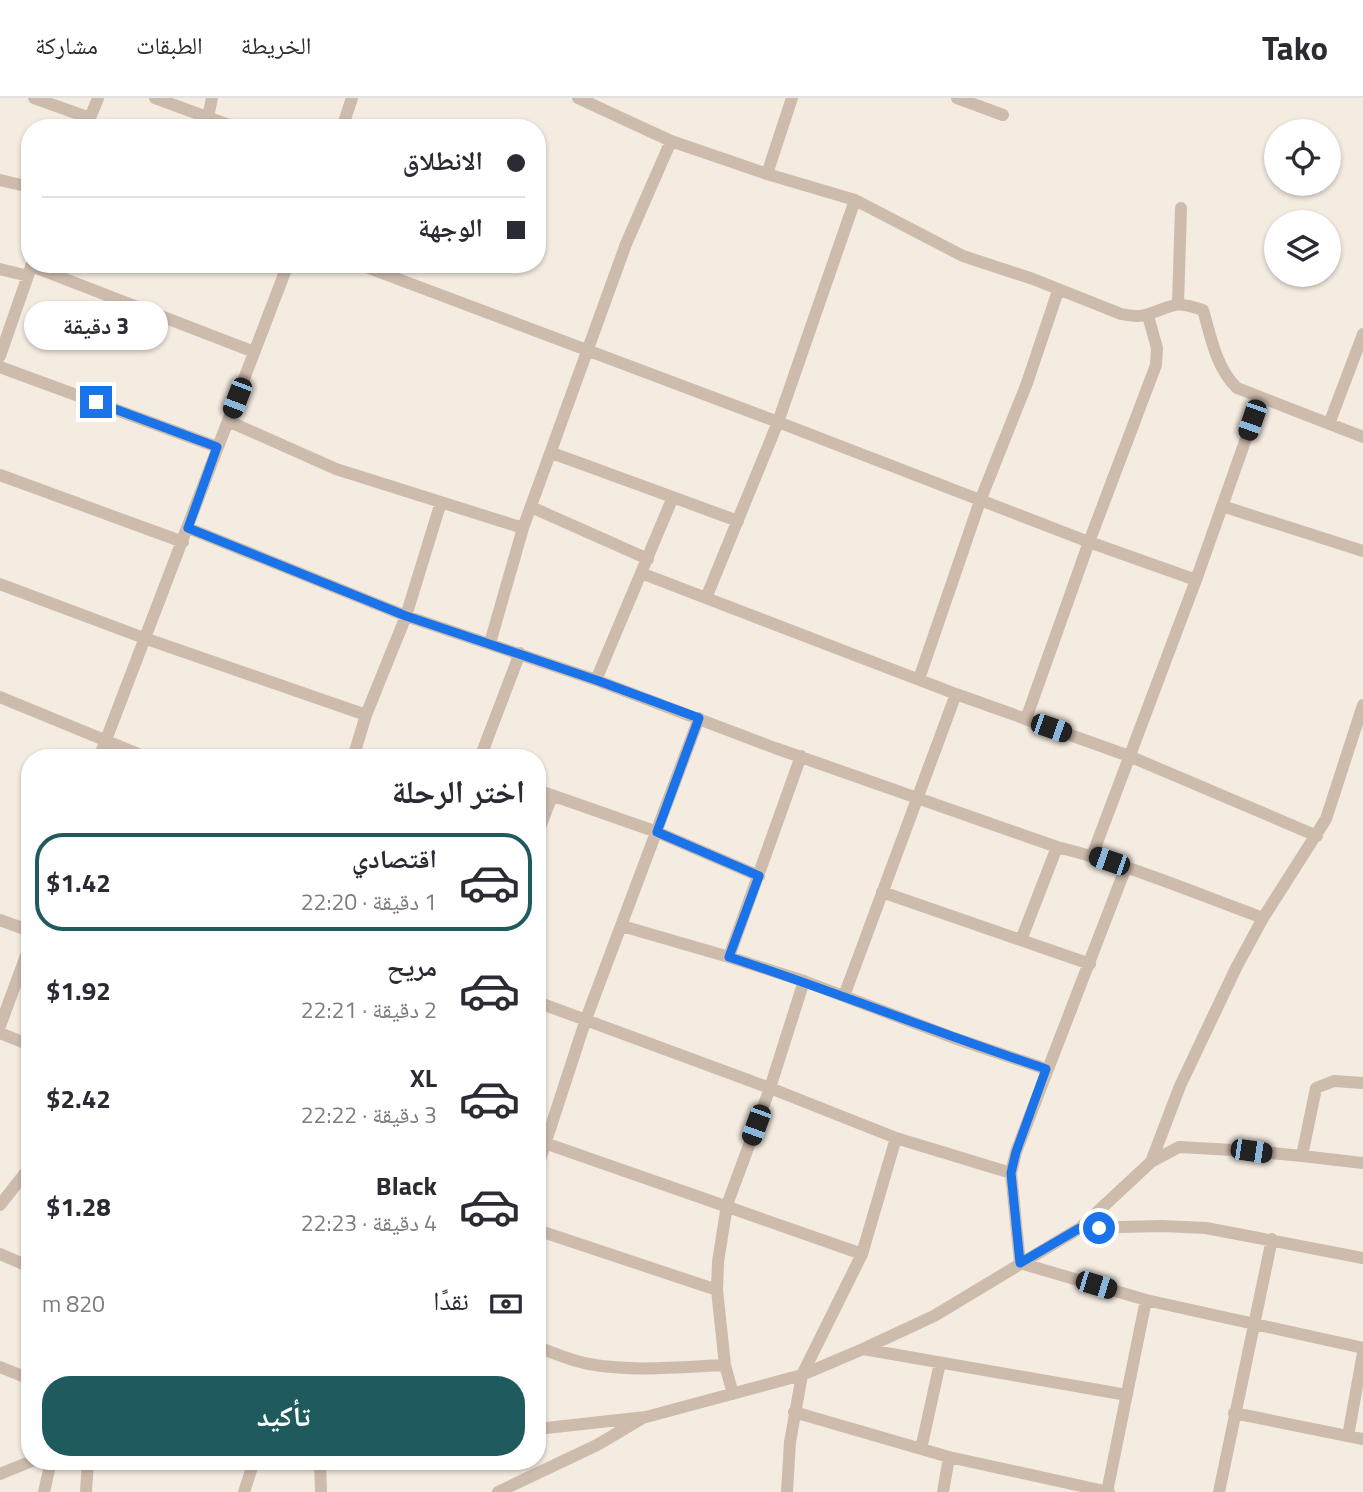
<!DOCTYPE html>
<html lang="ar">
<meta charset="utf-8">
<style>
body{margin:0;font-family:"Titillium Web","Noto Naskh Arabic",sans-serif;background:#f2f2f3;color:#2b2b33;direction:rtl;height:100vh;display:flex;flex-direction:column;font-size:26px;white-space:nowrap}
*{box-sizing:border-box;margin:0}
p{font-size:23px;color:#7c7c81}
.icon{flex:none;width:38px;height:38px;fill:none;stroke:currentColor;stroke-width:2;stroke-linecap:round;stroke-linejoin:round}
.map{position:relative;flex:1;overflow:hidden;direction:ltr}
.side{position:absolute;left:21px;top:651px;width:525px;height:721px;display:flex;flex-direction:column;background:#fff;border-radius:28px;box-shadow:0 2px 5px #0004;direction:rtl}
.side>*{flex:none}
.top-card{position:absolute;left:21px;top:21px;width:525px;height:154px;border-radius:28px;box-shadow:0 2px 5px #0004;direction:rtl;display:grid;align-content:center;height:154px;padding:0 21px;background:#fff}
.tools{position:absolute;left:1264px;top:21px;display:grid;gap:14px}
.tools a{display:grid;place-items:center;width:77px;height:77px;border-radius:50%;background:#fff;box-shadow:0 2px 5px #0004;font-size:35px}
.end{position:absolute;width:32px;height:32px;margin:-16px;border:9px solid #1a73e8;background:#fff;box-shadow:0 0 0 4px #fff}
.from{border-radius:50%}
.bubble{position:absolute;height:49px;border-radius:24px;background:#fff;box-shadow:0 2px 5px #0004;font-size:23px;font-weight:700;line-height:49px;text-align:center;direction:rtl}
.car{position:absolute;width:21px;height:42px;margin:-21px -10px;border-radius:9px;box-shadow:0 0 5px 2px #0007;background:linear-gradient(#222 24%,#8ab4d8 0 40%,#222 0 76%,#8ab4d8 0 86%,#222 0)}
.top-card b{display:flex;align-items:center;gap:24px;height:66px;font-size:26px}
.top-card b+b{border-top:2px solid #e1e1e2}
.top-card i{width:18px;height:18px;background:#2b2b33}
ul{padding:0;list-style:none}
li{display:flex;align-items:center;gap:21px;height:98px;margin:0 14px 10px;padding:0 7px;border:4px solid transparent;border-radius:28px}
li div{flex:1}
li b{display:block;font-size:26px}
li em{font-style:normal;font-weight:700}
li.on{border-color:#1f5a5e}
li>.icon{width:63px;height:63px;stroke-width:1.5}
h2{padding:0 21px;font-size:32px;line-height:84px}
.pay{display:flex;align-items:center;gap:18px;height:77px;padding:0 21px;font-size:26px}
.pay p{margin-inline-start:auto}
.action{display:flex;gap:14px;margin-top:auto;padding:14px 21px}
.action a{flex:1;height:80px;border-radius:28px;background:#1f5a5e;color:#fff;font-size:28px;font-weight:700;line-height:80px;text-align:center}
header{display:flex;align-items:center;gap:42px;box-sizing:border-box;height:98px;padding:0 35px;background:#fff;border-bottom:2px solid #e1e1e2}
header strong{font-size:33px}
nav{display:flex;gap:38px;margin-inline-start:auto;font-size:24px}
.map>svg:first-child{display:block}
</style>
<header>
<strong>Tako</strong>
<nav><a>الخريطة</a><a>الطبقات</a><a>مشاركة</a></nav>
</header>
<div class="map">
<svg width="1363" height="1394" viewBox="0 0 1363 1394">
<rect width="100%" height="100%" fill="#f4ebe1"/>
<g fill="none" stroke-linecap="round" stroke-linejoin="round">
<path stroke="#cdbbac" stroke-width="12" d="M34,0l56,20
M155,0l82,30
M578,0l93,43 96,33 88,26 108,56 70,23 88,35c27,6 30,-3 54,-9 9,-2 20,3 28,5 8,27 13,58 34,78l126,49
M957,0l46,17
M208,19l4,-19
M86,30l12,-30
M342,30l10,-30
M767,76l25,-76
M0,82l30,7
M358,166l420,158 311,120 107,38 -104,276
M31,168l223,86
M0,171l28,7
M1178,206l3,-96
M0,258l32,-92
M0,269l217,80
M228,323l108,48 187,59
M1329,326l34,-90
M552,355l186,68
M0,377l183,67
M1222,408l141,45
M531,409l117,52
M188,430l218,88 190,64 179,68 282,99c70,17 138,46 206,71
M641,475l315,121 173,62 188,80
M1196,482l64,-181
M0,486l144,54 222,77
M706,500l72,-176 77,-222
M490,545l33,-115 103,-284 45,-103
M919,581l61,-178 47,-118 31,-92
M596,582l77,-183
M0,599l148,61
M1026,621l63,-177 67,-177 1,-17 -9,-32
M99,660l189,-494
M353,660l13,-43 40,-99 35,-114
M480,660l40,-105
M537,692l120,42 102,44
M537,737l15,-39
M1126,769l-110,285 -5,21 9,90 126,37 217,48
M882,794l208,72
M0,822l30,11
M622,828l107,31 75,24 150,57 92,31
M1021,842l36,-93
M729,859l72,-201
M844,898l112,-302
M537,904l233,86 126,50 -34,116 -60,121 -12,67 -3,50
M0,928l30,-81
M0,935l30,12
M896,1040l115,35
M539,1043l323,113
M1302,1058l61,7
M1151,1064l29,-76 56,-118 27,-50 63,-99 37,-114
M537,1071l49,-150 113,-301
M0,1107l30,-38
M1080,1130l82,-2 44,2 157,30
M537,1132l180,60 8,75 8,29
M0,1156l30,13
M717,1192l1,-28 9,-57 43,-117 34,-107
M537,1249c17,6 34,14 52,17 45,8 92,3 136,1
M863,1251l264,46
M0,1269l30,12
M794,1314l155,45 160,35
M1234,1315l129,26
M537,1331l109,-12 156,-42 61,-26 71,-33 146,-88 71,-66 28,-15 72,4 51,5 14,-68 18,-7 29,2
M1348,1338l15,-83
M921,1351l19,-86
M320,1363l1,31
M0,1376l32,-13
M44,1394l7,-31
M86,1394l2,-31
M244,1394l10,-31
M498,1394l99,-47 44,-26
M943,1394l6,-35
M1107,1394l39,-192
M1219,1394l53,-253"/>
</g>
<g fill="none" stroke-linecap="round" stroke-linejoin="round">
<path stroke="#1a73e8" stroke-width="9" d="M96,304l121,45 -29,81 218,88 190,64 103,38 -42,114 102,44 -30,81c107,35 211,77 317,112l-30,83 -5,21 9,90 60,-35h19"/>
</g>
</svg>
<div class="tools">
<a><svg class="icon" aria-label="locate" viewBox="0 0 24 24"><circle cx="12" cy="12" r="6"/><path d="M12 2v4M12 18v4M2 12h4M18 12h4"/></svg></a>
<a><svg class="icon" aria-label="layers" viewBox="0 0 24 24"><path d="M12 4l9 5-9 5-9-5zM3 14l9 5 9-5"/></svg></a>
</div>
<i class="end from" style="left:1099px;top:1130px"></i>
<i class="end" style="left:96px;top:304px"></i>
<div class="bubble" style="left:24px;top:203px;width:144px">3 دقيقة</div>
<i class="car" style="left:237px;top:300px;rotate:201deg"></i>
<i class="car" style="left:1252px;top:322px;rotate:199deg"></i>
<i class="car" style="left:1051px;top:630px;rotate:109deg"></i>
<i class="car" style="left:1109px;top:763px;rotate:289deg"></i>
<i class="car" style="left:756px;top:1027px;rotate:200deg"></i>
<i class="car" style="left:1251px;top:1053px;rotate:98deg"></i>
<i class="car" style="left:1096px;top:1187px;rotate:107deg"></i>
<div class="top-card">
<b><i class="from"></i>الانطلاق</b>
<b><i></i>الوجهة</b>
</div>
<section class="side">
<h2>اختر الرحلة</h2>
<ul>
<li class="on"><svg class="icon" aria-label="car" viewBox="0 0 24 24"><path d="M5 17H2v-5l4-1 3-4h7l3 4 3 1v5h-3M9 17h6M6 11h13"/><circle cx="7" cy="17" r="2"/><circle cx="17" cy="17" r="2"/></svg><div><b>اقتصادي</b><p>1 دقيقة · 22:20</p></div><em>$1.42</em></li>
<li><svg class="icon" aria-label="car" viewBox="0 0 24 24"><path d="M5 17H2v-5l4-1 3-4h7l3 4 3 1v5h-3M9 17h6M6 11h13"/><circle cx="7" cy="17" r="2"/><circle cx="17" cy="17" r="2"/></svg><div><b>مريح</b><p>2 دقيقة · 22:21</p></div><em>$1.92</em></li>
<li><svg class="icon" aria-label="car" viewBox="0 0 24 24"><path d="M5 17H2v-5l4-1 3-4h7l3 4 3 1v5h-3M9 17h6M6 11h13"/><circle cx="7" cy="17" r="2"/><circle cx="17" cy="17" r="2"/></svg><div><b>XL</b><p>3 دقيقة · 22:22</p></div><em>$2.42</em></li>
<li><svg class="icon" aria-label="car" viewBox="0 0 24 24"><path d="M5 17H2v-5l4-1 3-4h7l3 4 3 1v5h-3M9 17h6M6 11h13"/><circle cx="7" cy="17" r="2"/><circle cx="17" cy="17" r="2"/></svg><div><b>Black</b><p>4 دقيقة · 22:23</p></div><em>$1.28</em></li>
</ul>
<div class="pay"><svg class="icon" aria-label="cash" viewBox="0 0 24 24"><path d="M3 7h18v10H3z"/><circle cx="12" cy="12" r="2"/></svg>نقدًا<p>820 m</p></div>
<div class="action"><a>تأكيد</a></div>
</section>
</div>
